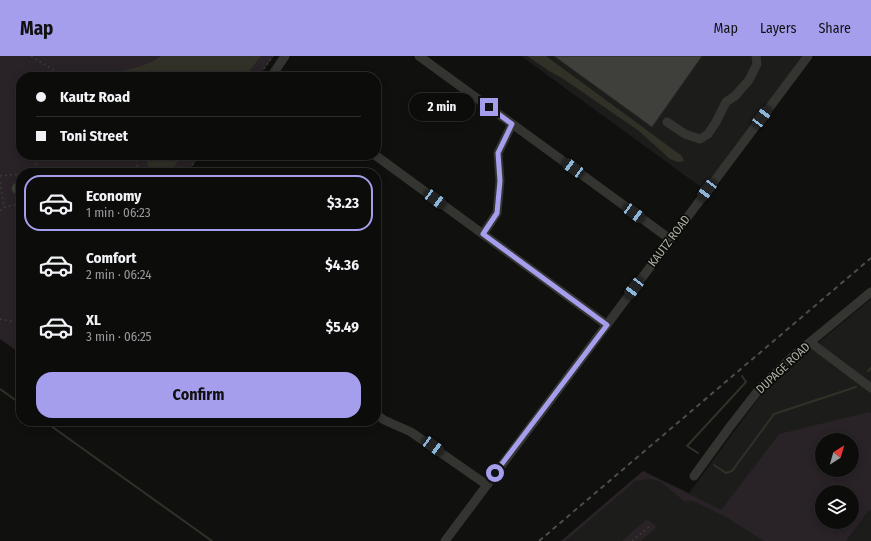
<!DOCTYPE html>
<meta charset="utf-8">
<style>
body{margin:0;font-family:"Fira Sans Condensed",sans-serif;background:#1a1a19;color:#f1f3f6;height:100vh;display:flex;flex-direction:column;font-size:15px;white-space:nowrap}
*{box-sizing:border-box;margin:0}
p{font-size:13px;color:#9a9b9d}
.icon{flex:none;width:22px;height:22px;fill:none;stroke:currentColor;stroke-width:2;stroke-linecap:round;stroke-linejoin:round}
.map{position:relative;flex:1;overflow:hidden}
.sheet{position:absolute;left:16px;top:112px;width:365px;height:258px;display:flex;flex-direction:column;background:#0c0c0b;border-radius:16px;box-shadow:0 2px 10px #0003,0 0 0 1px #2c2c2c}
.sheet>*{flex:none}
.banner{position:absolute;left:16px;top:16px;width:365px;height:88px;border-radius:16px;box-shadow:0 2px 10px #0003,0 0 0 1px #2c2c2c;display:grid;align-content:center;height:88px;padding:0 20px;background:#0c0c0b}
.needle{width:26px;rotate:37deg}
.fabs{position:absolute;left:815px;top:377px;display:grid;gap:8px}
.fabs a{display:grid;place-items:center;width:44px;height:44px;border-radius:50%;background:#0c0c0b;box-shadow:0 2px 10px #0003,0 0 0 1px #2c2c2c;font-size:20px}
.end{position:absolute;width:18px;height:18px;margin:-9px;border:5px solid #a49eed;background:#111;box-shadow:0 0 0 2px #111}
.from{border-radius:50%}
.bubble{position:absolute;height:28px;border-radius:14px;background:#0c0c0b;box-shadow:0 2px 10px #0003,0 0 0 1px #2c2c2c;font-size:13px;font-weight:700;line-height:28px;text-align:center}
.car{position:absolute;width:12px;height:24px;margin:-12px -6px;border-radius:5px;box-shadow:0 0 3px 1px #0007;background:linear-gradient(#222 24%,#8ab4d8 0 40%,#222 0 76%,#8ab4d8 0 86%,#222 0)}
.banner b{display:flex;align-items:center;gap:14px;height:38px;font-size:15px}
.banner b+b{border-top:1px solid #2c2c2c}
.banner i{width:10px;height:10px;background:#f1f3f6}
ul{padding:7px 0 0;list-style:none}
li{display:flex;align-items:center;gap:12px;height:56px;margin:0 8px 6px;padding:0 12px;border:2px solid transparent;border-radius:16px}
li div{flex:1}
li b{display:block;font-size:15px}
li em{font-style:normal;font-weight:700}
li.current{border-color:#a49eed}
li>.icon{width:36px;height:36px;stroke-width:1.5}
.button{display:flex;gap:8px;margin-top:auto;padding:8px 20px}
.button a{flex:1;height:46px;border-radius:16px;background:#a49eed;color:#111;font-size:16px;font-weight:700;line-height:46px;text-align:center}
header{display:flex;align-items:center;gap:24px;box-sizing:border-box;height:56px;padding:0 20px;background:#a49eed;color:#111}
header strong{font-size:19px}
nav{display:flex;gap:22px;margin-inline-start:auto;font-size:14px}
.map>svg:first-child{display:block}
</style>
<header>
<strong>Map</strong>
<nav><a>Map</a><a>Layers</a><a>Share</a></nav>
</header>
<div class="map">
<svg width="871" height="485" viewBox="0 0 871 485">
<rect width="100%" height="100%" fill="#10100f"/>
<path fill="#1c1d1b" fill-rule="evenodd" d="M521,0h283l-99,134z
M871,243v242h-310l82,-70 46,22 77,-105 19,-18zM822,384h30v30h-30zM822,436h30v30h-30z"/>
<path fill="#292226" fill-rule="evenodd" d="M0,0h274l-16,21h-237v78h180l-14,18h-166v181l-21,-15z
M869,356l2,1v98l-2,-1 -23,31h-82l-38,-24 -28,-14 -6,-2h-8l-10,-8 -8,-7 -6,-5 -11,-2 -8,1 -6,1 -3,3 -67,57h-4l82,-70 78,39 58,-76zM822,384h30v30h-30zM822,436h30v30h-30z
M647,463l10,8 -16,14h-19z"/>
<path fill="#323127" d="M161,0h100l-17,21h-154v-3c8,-2 15,-1 23,-2 15,-1 36,-7 48,-16z
M527,0h19l136,100 2,5 -6,1 -8,-3 -31,-28 -77,-53 -13,-7z
M145,99h38l-14,18h-19z"/>
<g fill="none" stroke-linecap="round" stroke-linejoin="round">
<path stroke="#323127" stroke-width="2" d="M868,315l3,-3
M0,333l21,15
M44,365l168,120
M698,397l-11,-7 59,-64 -4,-6
M714,409l12,8 6,-2 42,-57 82,-27"/>
</g>
<path fill="#3f403b" stroke="#2b2c29" d="M554,0h148l-50,71z
M14,127l6,1 1,6 -3,4 -5,-1 -2,-5z"/>
<g fill="none" stroke-linecap="round" stroke-linejoin="round">
<path stroke="#3b3c36" stroke-width="1.5" stroke-dasharray="2 3" stroke-linecap="butt" d="M31,0l34,21
M258,21l15,-21
M135,99l4,18
M29,117l14,-18
M186,117l14,-18
M0,120l21,-2
M0,126l4,25 17,-3
M0,155l4,-4
M0,263l10,2h11
M632,485l18,-15"/>
<path stroke="#343530" stroke-width="9" d="M419,0l251,183
M271,21l14,-21
M667,66l18,12 15,5 8,-5 8,-12 10,-20 9,-6 14,-16 8,-16 -1,-8
M375,99l232,170
M483,178l14,-21 3,-32 -2,-28 14,-29
M811,287l60,45
M376,358l8,6 27,12 76,53
M694,420l35,-48 31,-40 32,-31 79,-65
M445,485l363,-485"/>
<path stroke="#4c4e47" stroke-width="2" stroke-dasharray="5 4" stroke-linecap="butt" d="M539,485l332,-283"/>
</g>
<g fill="none" stroke-linecap="round" stroke-linejoin="round">
<path stroke="#a49eed" stroke-width="5" d="M489,51l23,17 -14,29 2,28 -3,32 -14,21 124,91 -112,148"/>
</g>
<g text-anchor="middle" stroke-width="3.5" stroke-linejoin="round" paint-order="stroke">
<g font-size="12" fill="#aeb0a1" stroke="#0b0b0a">
<text transform="translate(669 185) rotate(-53)" y="4">KAUTZ ROAD</text>
<text transform="translate(783 312) rotate(-43)" y="4">DUPAGE ROAD</text>
</g>
</g>
</svg>
<div class="fabs">
<a><svg class="needle" viewBox="-14 -14 28 28"><path d="M0-13l5 13h-10z" fill="#e53935"/><path d="M0 13l5-13h-10z" fill="#9a9b9d"/></svg></a>
<a><svg class="icon" aria-label="layers" viewBox="0 0 24 24"><path d="M12 4l9 5-9 5-9-5zM3 14l9 5 9-5"/></svg></a>
</div>
<i class="end from" style="left:495px;top:417px"></i>
<i class="end" style="left:489px;top:51px"></i>
<div class="bubble" style="left:409px;top:37px;width:66px">2 min</div>
<i class="car" style="left:762px;top:61px;rotate:37deg"></i>
<i class="car" style="left:573px;top:112px;rotate:306deg"></i>
<i class="car" style="left:707px;top:134px;rotate:217deg"></i>
<i class="car" style="left:435px;top:143px;rotate:126deg"></i>
<i class="car" style="left:634px;top:157px;rotate:126deg"></i>
<i class="car" style="left:634px;top:232px;rotate:217deg"></i>
<i class="car" style="left:433px;top:390px;rotate:126deg"></i>
<div class="banner">
<b><i class="from"></i>Kautz Road</b>
<b><i></i>Toni Street</b>
</div>
<section class="sheet">
<ul>
<li class="current"><svg class="icon" aria-label="car" viewBox="0 0 24 24"><path d="M5 17H2v-5l4-1 3-4h7l3 4 3 1v5h-3M9 17h6M6 11h13"/><circle cx="7" cy="17" r="2"/><circle cx="17" cy="17" r="2"/></svg><div><b>Economy</b><p>1 min · 06:23</p></div><em>$3.23</em></li>
<li><svg class="icon" aria-label="car" viewBox="0 0 24 24"><path d="M5 17H2v-5l4-1 3-4h7l3 4 3 1v5h-3M9 17h6M6 11h13"/><circle cx="7" cy="17" r="2"/><circle cx="17" cy="17" r="2"/></svg><div><b>Comfort</b><p>2 min · 06:24</p></div><em>$4.36</em></li>
<li><svg class="icon" aria-label="car" viewBox="0 0 24 24"><path d="M5 17H2v-5l4-1 3-4h7l3 4 3 1v5h-3M9 17h6M6 11h13"/><circle cx="7" cy="17" r="2"/><circle cx="17" cy="17" r="2"/></svg><div><b>XL</b><p>3 min · 06:25</p></div><em>$5.49</em></li>
</ul>
<div class="button"><a>Confirm</a></div>
</section>
</div>
